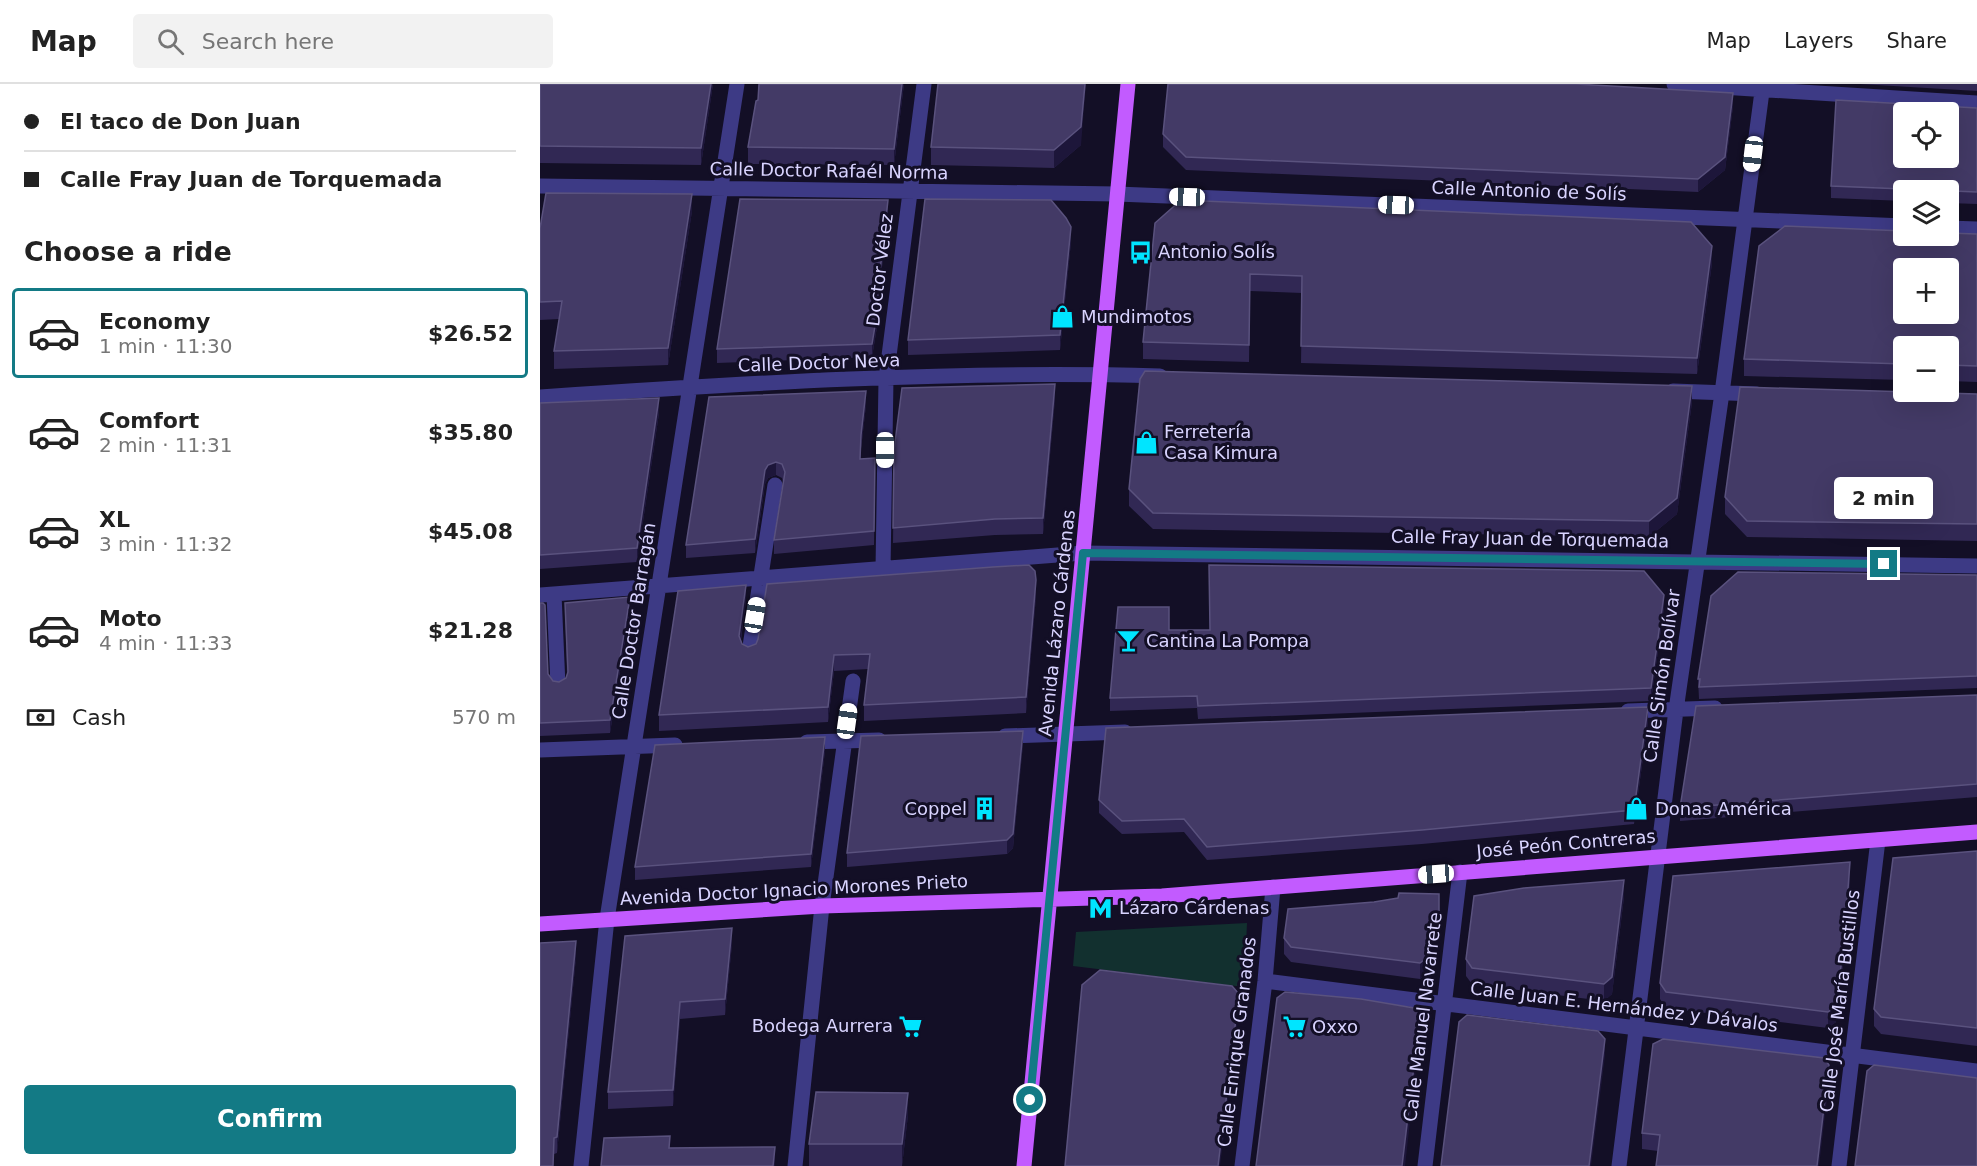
<!DOCTYPE html>
<meta charset="utf-8">
<style>
body{margin:0;font-family:"DejaVu Sans",sans-serif;background:#f2f2f2;color:#222;height:100vh;display:flex;flex-direction:column;font-size:22px;white-space:nowrap}
*{box-sizing:border-box;margin:0}
p{font-size:20px;color:#767676}
.icon{flex:none;width:33px;height:33px;fill:none;stroke:currentColor;stroke-width:2;stroke-linecap:round;stroke-linejoin:round}
.map{position:relative;flex:1;overflow:hidden}
.panel{display:flex;flex-direction:column;background:#fff;width:540px}
.panel>*{flex:none}
.hud{display:grid;align-content:center;height:132px;padding:0 24px;background:#fff}
.fabs{position:absolute;left:1353px;top:18px;display:grid;gap:12px}
.fabs a{display:grid;place-items:center;width:66px;height:66px;border-radius:6px;background:#fff;box-shadow:0 6px 24px #0002;font-size:30px}
.end{position:absolute;width:27px;height:27px;margin:-14px;border:8px solid #137a85;background:#fff;box-shadow:0 0 0 3px #fff}
.from{border-radius:50%}
.bubble{position:absolute;height:42px;border-radius:6px;background:#fff;box-shadow:0 6px 24px #0002;font-size:20px;font-weight:700;line-height:42px;text-align:center}
.car{position:absolute;width:18px;height:36px;margin:-18px -9px;border-radius:8px;box-shadow:0 0 4px 2px #0007;background:linear-gradient(#fff 24%,#345 0 40%,#fff 0 76%,#345 0 86%,#fff 0)}
.hud b{display:flex;align-items:center;gap:21px;height:57px;font-size:22px}
.hud b+b{border-top:2px solid #e0e0e0}
.hud i{width:15px;height:15px;background:#222}
ul{padding:0;list-style:none}
li{display:flex;align-items:center;gap:18px;height:90px;margin:0 12px 9px;padding:0 12px;border:3px solid transparent;border-radius:6px}
li div{flex:1}
li b{display:block;font-size:22px}
li em{font-style:normal;font-weight:700}
li.on{border-color:#137a85}
li>.icon{width:54px;height:54px;stroke-width:1.5}
h2{padding:0 24px;font-size:27px;line-height:72px}
.pay{display:flex;align-items:center;gap:15px;height:66px;padding:0 24px;font-size:22px}
.pay p{margin-inline-start:auto}
.cta{display:flex;gap:12px;margin-top:auto;padding:12px 24px}
.cta a{flex:1;height:69px;border-radius:6px;background:#137a85;color:#fff;font-size:24px;font-weight:700;line-height:69px;text-align:center}
header{display:flex;align-items:center;gap:36px;box-sizing:border-box;height:84px;padding:0 30px;background:#fff;border-bottom:2px solid #e0e0e0}
header strong{font-size:28px}
nav{display:flex;gap:33px;margin-inline-start:auto;font-size:21px}
.search{width:420px;height:54px;background:#f2f2f2;display:flex;align-items:center;gap:15px;box-sizing:border-box;padding:0 21px;border-radius:6px;color:#767676;font-size:22px}
main{display:flex;flex:1;min-height:0}
.map>svg:first-child{display:block}
</style>
<header>
<strong>Map</strong>
<div class="search"><svg class="icon" aria-label="search" viewBox="0 0 24 24"><circle cx="10" cy="10" r="6"/><path d="M15 15l6 6"/></svg>Search here</div>
<nav><a>Map</a><a>Layers</a><a>Share</a></nav>
</header>
<main>
<section class="panel">
<div class="hud">
<b><i class="from"></i>El taco de Don Juan</b>
<b><i></i>Calle Fray Juan de Torquemada</b>
</div>
<h2>Choose a ride</h2>
<ul>
<li class="on"><svg class="icon" aria-label="car" viewBox="0 0 24 24"><path d="M5 17H2v-5l4-1 3-4h7l3 4 3 1v5h-3M9 17h6M6 11h13"/><circle cx="7" cy="17" r="2"/><circle cx="17" cy="17" r="2"/></svg><div><b>Economy</b><p>1 min · 11:30</p></div><em>$26.52</em></li>
<li><svg class="icon" aria-label="car" viewBox="0 0 24 24"><path d="M5 17H2v-5l4-1 3-4h7l3 4 3 1v5h-3M9 17h6M6 11h13"/><circle cx="7" cy="17" r="2"/><circle cx="17" cy="17" r="2"/></svg><div><b>Comfort</b><p>2 min · 11:31</p></div><em>$35.80</em></li>
<li><svg class="icon" aria-label="car" viewBox="0 0 24 24"><path d="M5 17H2v-5l4-1 3-4h7l3 4 3 1v5h-3M9 17h6M6 11h13"/><circle cx="7" cy="17" r="2"/><circle cx="17" cy="17" r="2"/></svg><div><b>XL</b><p>3 min · 11:32</p></div><em>$45.08</em></li>
<li><svg class="icon" aria-label="car" viewBox="0 0 24 24"><path d="M5 17H2v-5l4-1 3-4h7l3 4 3 1v5h-3M9 17h6M6 11h13"/><circle cx="7" cy="17" r="2"/><circle cx="17" cy="17" r="2"/></svg><div><b>Moto</b><p>4 min · 11:33</p></div><em>$21.28</em></li>
</ul>
<div class="pay"><svg class="icon" aria-label="cash" viewBox="0 0 24 24"><path d="M3 7h18v10H3z"/><circle cx="12" cy="12" r="2"/></svg>Cash<p>570 m</p></div>
<div class="cta"><a>Confirm</a></div>
</section>
<div class="map">
<svg width="1437" height="1082" viewBox="0 0 1437 1082">
<rect width="100%" height="100%" fill="#130f26"/>
<path fill="#12302f" d="M707,839l-3,64 -171,-21 3,-34z"/>
<g fill="none" stroke-linecap="round" stroke-linejoin="round">
<path stroke="#3d3a85" stroke-width="15" d="M1134,0l303,19
M0,102l577,8 787,32
M1408,144l29,1
M1133,307l84,3
M0,313c206,-14 414,-27 620,-21
M343,485l3,-190 38,-295
M14,510l4,92
M0,511l543,-42 894,13
M209,569l26,-168
M1088,627l87,-3
M465,652l120,-4
M267,658l72,-2
M0,666l135,-5
M725,897l712,90
M41,1082l26,-247 130,-835
M255,1082l27,-260 31,-225
M702,1082l23,-185 8,-94
M885,1082l35,-294
M1079,1082l57,-456 46,-317 41,-309
M1299,1082l39,-326"/>
<path stroke="#c25bff" stroke-width="15" d="M0,840l282,-18 340,-10 815,-64
M484,1082l104,-1082"/>
</g>
<path fill="#312854" d="M0,0h173l-12,81 -161,-2z
M219,0h145l-10,81 -146,-1v-17l10,-47z
M1320,0h117v7z
M1193,22l-8,64 -27,22 -512,-22 -23,-23v-13z
M1437,24v96l-29,-1v-13h-44v11l-73,-3v-12z
M541,61l-27,23 -123,-3v-18z
M152,127l-24,154 -114,4v-18l5,-32 -19,1v-92z
M348,129l-8,72v24l-8,48 -155,6v-14z
M615,139l557,40 -15,111 -396,-11 1,-70 -52,-2 -1,71 -106,-3v-17z
M1437,150v148l-29,-1v-35h-44v34l-160,-4v-17z
M531,158l-11,108 -152,5v-15z
M1437,310v147l-230,-4 -22,-23v-17z
M169,313l157,8 -5,44 -1,10 15,-1 -1,87 -100,9v-14l9,-58 -1,-4 -6,-3 -8,3 -3,6 -10,69 -69,5v-13z
M515,315l-12,135 -48,1 -102,8 1,-93z
M1152,318l-15,112 -28,23 -496,-8 -24,-23v-17z
M0,319l119,10 -22,149 -97,7z
M1437,491v113l-278,11 -1,-20z
M496,512l-10,117 -162,8v-16l4,-36 -34,2 -6,51 -169,9v-16l87,-114 -5,39 1,4 6,3z
M0,519l8,71 5,7 6,1 7,-4 1,-4 -2,-71 65,7 -20,123 -70,3z
M1124,523l-13,94 -453,18 -1,-11 -87,3v-13l59,-68h41z
M1437,611v102l-297,24v-13z
M1108,637l-14,103 -212,20 -215,16 -23,-28 -62,2 -23,-21v-13z
M483,660l-10,104 -6,6 -160,13v-14z
M285,667l-14,116 -176,13v-13z
M1437,767v195l-96,-12 -7,-8v-17z
M1310,794l-6,80 -8,64 -8,6 -162,-20 -6,-9v-16z
M1084,813l-12,97 -8,7 -132,-17 -6,-8v-17z
M899,826v23l-6,-1 -5,40 -8,7 -129,-17 -7,-8v-16z
M85,852l107,8 -7,71 -45,4 -7,87 -65,3v-17z
M36,873l-19,196 -3,1 -14,12z
M1289,997l-171,70 -16,-2v-16z
M368,1031l-6,51h-93v-22z"/>
<path fill="#1d163a" d="M171,0h2l-12,81v-17z
M362,0h2l-10,81v-16z
M545,0h1l-5,61 -27,23v-18z
M1193,9v13l-8,64 -27,22v-13z
M152,110v17l-24,154v-17z
M348,116v13l-8,72v-14z
M531,143v15l-11,108v-15z
M1172,162v17l-15,111v-16z
M340,212v13l-8,48v-13z
M515,300v15l-12,135v-16z
M1152,302v16l-15,112 -28,23v-16z
M326,307v14l-5,44v-14z
M119,314v15l-22,149v-14z
M236,378v13l-8,3 -3,6 -10,69v-14l10,-69 3,-5z
M496,496v16l-10,117v-16z
M206,501v16l-7,51v-16z
M1124,511v12l-13,94v-13z
M90,513v13l-20,123v-13z
M294,571v16l-6,51v-15z
M1108,623v14l-14,103v-14z
M483,647v13l-10,104 -6,6v-14z
M285,653v14l-14,116v-13z
M1310,778v16l-6,80 -8,64 -8,6v-16z
M1084,796v17l-12,97 -8,7v-17z
M893,833v15l-5,40 -8,7v-16z
M192,844v16l-7,71v-16z
M36,857v16l-19,196v-16z
M699,910v17l-19,155h-2z
M140,918v17l-7,87v-16z
M880,932v17l-15,133h-3z
M1065,955v17l-14,110h-2z
M1289,981v16l-10,85h-2z
M368,1009v22l-6,51v-22z
M235,1063v19h-2z"/>
<path fill="#433a66" stroke="#5a527e" stroke-width="1.5" fill-rule="evenodd" d="M0,0h171l-10,64 -161,-2z
M219,0h143l-8,65 -146,-2 8,-46 2,-1z
M398,0h147l-4,43 -27,23 -123,-3z
M628,0h408l157,9 -8,64 -27,22 -512,-22 -23,-23z
M1296,16l141,8v84l-146,-6zM1364,28h44v46h-44z
M6,109l146,1 -24,154 -114,3 8,-50 -22,1v-74z
M200,115l148,1 -8,71v25l-8,48 -155,5z
M385,115l126,1 15,18 5,9 -11,108 -152,5z
M641,116l510,22 21,24 -15,112 -396,-12 1,-70 -52,-2 -1,71 -106,-3 12,-119z
M1245,142l119,5v5h44v-3l29,1v132l-29,-1v-19h-44v18l-160,-5 15,-113zM1364,184h44v46h-44z
M605,287l547,15 -15,112 -28,23 -496,-8 -24,-24 11,-110z
M515,300l-12,134 -48,1 -102,9 1,-78 8,-62z
M1200,303l237,7v130l-230,-3 -22,-24z
M326,307l-5,44 -1,24 15,-1 -1,73 -100,9 11,-68 -3,-8 -6,-2 -8,3 -3,5 -10,69 -69,6 23,-148z
M119,314l-22,150 -97,7v-152z
M489,481l6,6 1,9 -10,117 -162,8 6,-51 -36,1 -6,52 -169,8 19,-124 68,-6 -7,51 3,8 6,3 8,-3 2,-5 9,-55 226,-17z
M669,481l435,6 20,24 -13,93 -453,18 -1,-10 -87,2 8,-91h51v23h41z
M1198,488l239,3v101l-278,11 1,-8h-2l13,-83z
M90,513l-20,123 -70,3v-120h3l2,2 3,69 5,7 6,1 7,-4 2,-6 -3,-69z
M1437,611v89l-297,24 16,-102z
M1108,623l-14,103 -212,20 -215,17 -23,-28 -62,2 -23,-21 7,-72z
M483,647l-10,103 -6,6 -160,13 14,-117z
M285,653l-14,117 -176,13 20,-122z
M1437,767v177l-96,-11 -7,-8 19,-151z
M1310,778l-6,80 -8,64 -8,6 -162,-20 -6,-9 13,-107z
M1084,796l-12,97 -8,7 -132,-16 -6,-9 8,-63 50,-8z
M859,809l40,1v23h-6l-5,40 -8,6 -129,-16 -7,-9 4,-29 86,-7 24,-4z
M192,844l-7,71 -45,3 -7,88 -65,2 17,-156z
M36,857l-19,196 -3,1 -1,28h-13v-223z
M560,886l132,16 7,8 -21,172h-153l17,-181z
M745,908l76,7 53,9 6,8 -18,150h-146l21,-168z
M927,931l131,16 7,8 -16,127h-148l18,-144z
M1123,955l161,19 5,7 -12,101h-161l4,-31 -18,-2 11,-89z
M1334,981l103,13v88h-122l12,-95z
M276,1008l92,1 -6,51h-93z
M130,1052l-1,12 106,-1 -2,19h-172l3,-28z"/>
<g fill="none" stroke-linecap="round" stroke-linejoin="round">
<path stroke="#137a85" stroke-width="8" d="M490,1016l53,-547 801,11"/>
</g>
<defs>
<symbol id="bus-bare" viewBox="-9 -9 18 18"><path d="M-5-6H5V4H4V6H2V4H-2V6H-4V4H-5ZM-3.5-4V0h7V-4ZM-3.5 1.2v1.5H-2V1.2ZM2 1.2v1.5H3.5V1.2Z" fill="#00e5ff" stroke="#130f26" stroke-width="2.5" paint-order="stroke"/></symbol>
<symbol id="shop-bare" viewBox="-9 -9 18 18"><path d="M-5-2.5h2.3a2.7 3.5 0 0 1 5.4 0H5L5.5 6h-11ZM-1.5-2.5h3a1.5 2.3 0 0 0-3 0Z" fill="#00e5ff" stroke="#130f26" stroke-width="2.5" paint-order="stroke"/></symbol>
<symbol id="bar-bare" viewBox="-9 -9 18 18"><path d="M-6-5H6L.8 .8V4.5H3.5V6h-7V4.5H-.8V.8Z" fill="#00e5ff" stroke="#130f26" stroke-width="2.5" paint-order="stroke"/></symbol>
<symbol id="building-bare" viewBox="-9 -9 18 18"><path d="M-4-6H4V6H1V3H-1V6H-4ZM-2.5-4.3h1.7v1.8h-1.7ZM.8-4.3h1.7v1.8H.8ZM-2.5-1h1.7V.8h-1.7ZM.8-1h1.7V.8H.8Z" fill="#00e5ff" stroke="#130f26" stroke-width="2.5" paint-order="stroke"/></symbol>
<symbol id="metro-bare" viewBox="-9 -9 18 18"><path d="M-5.5 5V-5H-3L0 0L3-5H5.5V5H3V-.5L0 4L-3-.5V5Z" fill="#00e5ff" stroke="#130f26" stroke-width="2.5" paint-order="stroke"/></symbol>
<symbol id="supermarket-bare" viewBox="-9 -9 18 18"><path d="M-6-5.5h2.5l.6 2H6L4.5 2H-2.5L-4.4-4H-6ZM-1.5 3.2a1.3 1.3 0 1 0 .1 0ZM3 3.2a1.3 1.3 0 1 0 .1 0Z" fill="#00e5ff" stroke="#130f26" stroke-width="2.5" paint-order="stroke"/></symbol>
</defs>
<g fill-rule="evenodd">
<use href="#bus-bare" x="584" y="152" width="33" height="33"/>
<use href="#shop-bare" x="506" y="216" width="33" height="33"/>
<use href="#shop-bare" x="590" y="342" width="33" height="33"/>
<use href="#bar-bare" x="572" y="540" width="33" height="33"/>
<use href="#building-bare" x="428" y="708" width="33" height="33"/>
<use href="#shop-bare" x="1080" y="708" width="33" height="33"/>
<use href="#metro-bare" x="544" y="808" width="33" height="33"/>
<use href="#supermarket-bare" x="354" y="926" width="33" height="33"/>
<use href="#supermarket-bare" x="738" y="926" width="33" height="33"/>
</g>
<g text-anchor="middle" stroke-width="6" stroke-linejoin="round" paint-order="stroke">
<g font-size="18" fill="#d9d4ff" stroke="#130f26">
<text transform="translate(289 87) rotate(1)" y="6">Calle Doctor Rafaél Norma</text>
<text transform="translate(989 107) rotate(2)" y="6">Calle Antonio de Solís</text>
<text transform="translate(340 186) rotate(-83)" y="6">Doctor Vélez</text>
<text transform="translate(279 279) rotate(-2)" y="6">Calle Doctor Neva</text>
<text transform="translate(990 455) rotate(1)" y="6">Calle Fray Juan de Torquemada</text>
<text transform="translate(94 537) rotate(-81)" y="6">Calle Doctor Barragán</text>
<text transform="translate(517 539) rotate(-84)" y="6">Avenida Lázaro Cárdenas</text>
<text transform="translate(1122 592) rotate(-82)" y="6">Calle Simón Bolívar</text>
<text transform="translate(1026 760) rotate(-5)" y="6">José Peón Contreras</text>
<text transform="translate(254 806) rotate(-3)" y="6">Avenida Doctor Ignacio Morones Prieto</text>
<text transform="translate(1300 917) rotate(-83)" y="6">Calle José María Bustillos</text>
<text transform="translate(1084 923) rotate(7)" y="6">Calle Juan E. Hernández y Dávalos</text>
<text transform="translate(883 933) rotate(-83)" y="6">Calle Manuel Navarrete</text>
<text transform="translate(697 958) rotate(-83)" y="6">Calle Enrique Granados</text>
</g>
<g font-size="18" fill="#d9d4ff" stroke="#130f26" text-anchor="start">
<text x="618" y="174">Antonio Solís</text>
<text x="541" y="239">Mundimotos</text>
<text x="624" y="354">Ferretería<tspan x="624" dy="21">Casa Kimura</tspan></text>
<text x="606" y="563">Cantina La Pompa</text>
<text x="427" y="731" text-anchor="end">Coppel</text>
<text x="1115" y="731">Donas América</text>
<text x="579" y="830">Lázaro Cárdenas</text>
<text x="353" y="948" text-anchor="end">Bodega Aurrera</text>
<text x="772" y="949">Oxxo</text>
</g>
</g>
</svg>
<div class="fabs">
<a><svg class="icon" aria-label="locate" viewBox="0 0 24 24"><circle cx="12" cy="12" r="6"/><path d="M12 2v4M12 18v4M2 12h4M18 12h4"/></svg></a>
<a><svg class="icon" aria-label="layers" viewBox="0 0 24 24"><path d="M12 4l9 5-9 5-9-5zM3 14l9 5 9-5"/></svg></a>
<a>+</a>
<a>−</a>
</div>
<i class="end from" style="left:490px;top:1016px"></i>
<i class="end" style="left:1344px;top:480px"></i>
<div class="bubble" style="left:1294px;top:393px;width:99px">2 min</div>
<i class="car" style="left:1213px;top:70px;rotate:187deg"></i>
<i class="car" style="left:647px;top:113px;rotate:272deg"></i>
<i class="car" style="left:856px;top:121px;rotate:272deg"></i>
<i class="car" style="left:345px;top:366px;rotate:180deg"></i>
<i class="car" style="left:215px;top:531px;rotate:9deg"></i>
<i class="car" style="left:307px;top:637px;rotate:8deg"></i>
<i class="car" style="left:896px;top:790px;rotate:266deg"></i>
</div>
</main>
